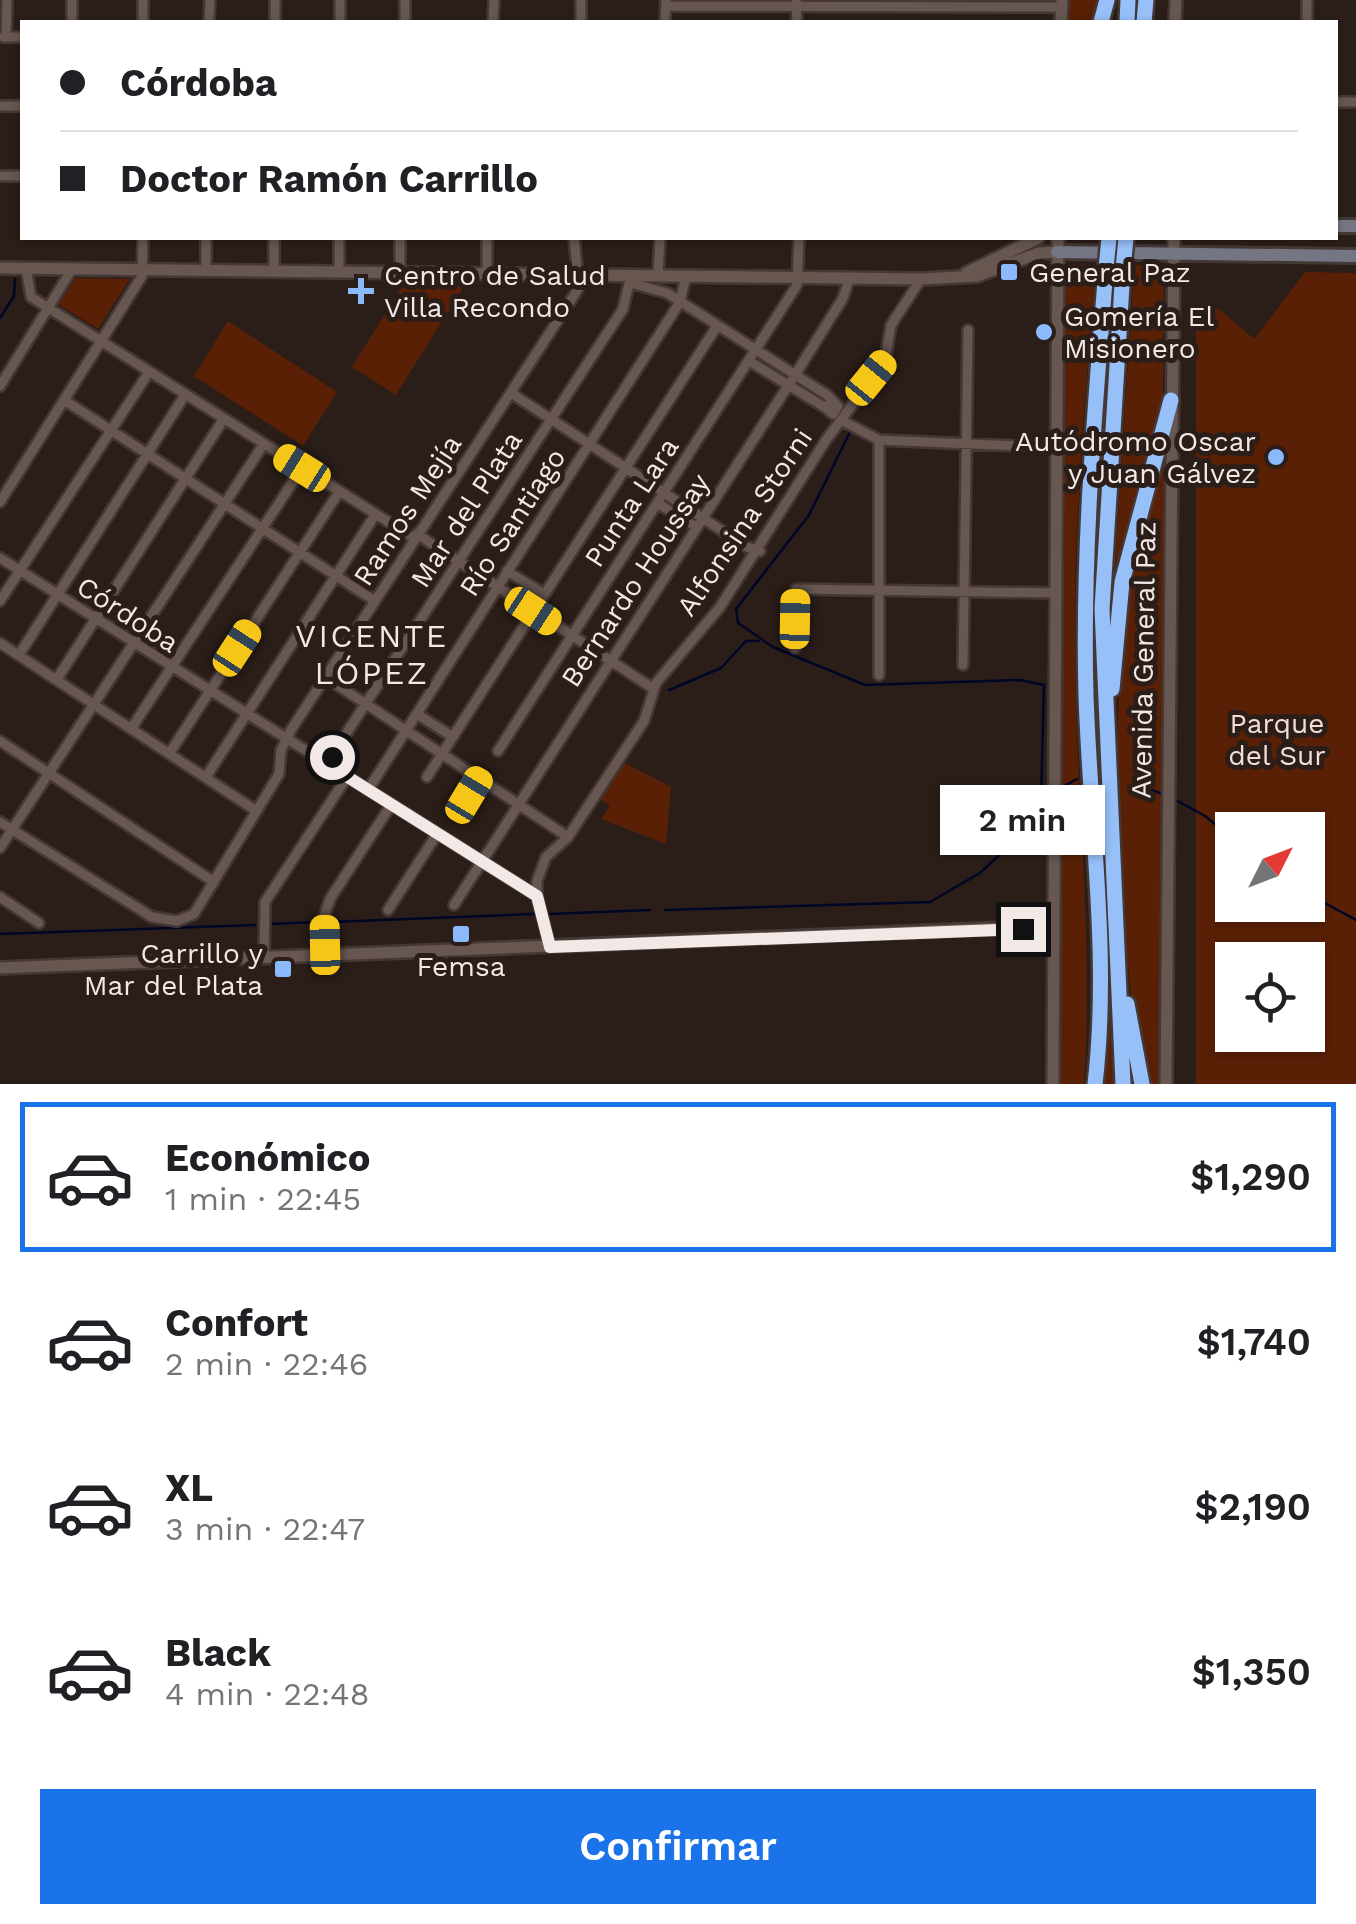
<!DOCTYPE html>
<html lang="es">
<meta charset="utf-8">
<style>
body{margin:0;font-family:"Work Sans",sans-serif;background:#f2f2f2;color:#202124;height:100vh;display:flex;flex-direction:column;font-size:38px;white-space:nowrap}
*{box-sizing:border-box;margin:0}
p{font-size:32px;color:#757577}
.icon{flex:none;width:55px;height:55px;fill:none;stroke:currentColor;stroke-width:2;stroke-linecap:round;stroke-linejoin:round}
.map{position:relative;height:1084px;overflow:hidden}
.drawer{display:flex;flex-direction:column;background:#fff;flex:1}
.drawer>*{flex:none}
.banner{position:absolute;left:20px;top:20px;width:1318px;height:220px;border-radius:0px;box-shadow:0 2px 8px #0004;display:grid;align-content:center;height:220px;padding:0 40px;background:#fff}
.needle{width:65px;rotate:48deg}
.tools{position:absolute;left:1215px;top:812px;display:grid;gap:20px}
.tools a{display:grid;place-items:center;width:110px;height:110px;border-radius:0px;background:#fff;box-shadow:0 2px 8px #0004;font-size:50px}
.end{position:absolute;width:45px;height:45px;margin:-22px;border:12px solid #f2e8e5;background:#111;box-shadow:0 0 0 5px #111}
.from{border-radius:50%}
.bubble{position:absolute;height:70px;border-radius:0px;background:#fff;box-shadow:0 2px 8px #0004;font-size:32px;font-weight:600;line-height:70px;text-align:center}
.car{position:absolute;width:30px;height:60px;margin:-30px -15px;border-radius:12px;box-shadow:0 0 8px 2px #0007;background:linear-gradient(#f5c518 24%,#345 0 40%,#f5c518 0 76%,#345 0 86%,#f5c518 0)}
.banner b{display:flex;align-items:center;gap:35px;height:95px;font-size:38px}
.banner b+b{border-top:2px solid #e0e0e0}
.banner i{width:25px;height:25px;background:#202124}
ul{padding:18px 0 0;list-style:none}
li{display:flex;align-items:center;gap:30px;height:150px;margin:0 20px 15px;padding:0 20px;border:5px solid transparent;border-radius:0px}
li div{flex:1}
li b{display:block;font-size:38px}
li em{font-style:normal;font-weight:600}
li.current{border-color:#1a73e8}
li>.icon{width:90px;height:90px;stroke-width:1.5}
.action{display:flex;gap:20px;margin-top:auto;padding:20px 40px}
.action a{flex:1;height:115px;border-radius:0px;background:#1a73e8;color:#fff;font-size:40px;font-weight:600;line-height:115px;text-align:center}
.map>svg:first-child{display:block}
</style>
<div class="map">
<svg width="1356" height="1084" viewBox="0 0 1356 1084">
<rect width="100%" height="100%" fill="#2b1e18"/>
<path fill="#592006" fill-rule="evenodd" d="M1067,0h35l-6,22h-29z
M1072,264l24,1c-11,131 -23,262 -21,394 1,142 19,283 9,425h-24l5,-777 1,-36z
M1134,265h25l1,8h4l-1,139 -50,185z
M1305,272l51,1v811h-160v-766l11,-12 12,3 35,30zM1308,830v75h-76v-75zM1232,960h76v75h-76z
M76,278l54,1 -32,50 -40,-25z
M469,278l-73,117 -44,-28 54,-87z
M228,321l109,71 -34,54 -109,-70z
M1167,441l-6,643h-15c-17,-75 -21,-151 -25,-228 -4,-88 -6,-179 7,-267 8,-50 26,-100 39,-148z
M623,762l48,25 -5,57 -65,-25 9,-14 -11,-7z
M1107,928l8,156h-12z"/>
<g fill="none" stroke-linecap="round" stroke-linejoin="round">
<path stroke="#000627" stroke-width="2.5" d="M0,318l14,-22 1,-17
M851,430l-42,85 -73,94 2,14 35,24 92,38 155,-5 24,5 -3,115
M669,690l52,-22 25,-27h13
M1059,789l18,-10
M1152,790l13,5
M1172,798l33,18 27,22
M1308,894l48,26
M665,910l265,-8 50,-29 31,-29 15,-29 22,-19
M549,914l101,-4
M332,922l202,-8
M269,924l48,-2
M0,934l255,-9"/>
<defs>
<path id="minor" d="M72,0v22
M796,0l1,22
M666,6l395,1
M143,22v-22
M209,22l1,-22
M275,22v-22
M340,22v-22
M405,22v-22
M493,22l1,-22
M581,22v-22
M665,22l1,-22
M1307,22v-22
M3,37h19
M6,37l1,-37
M1335,102h21
M0,106h22
M0,176h22
M26,268l5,29 383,241
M206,270v-32
M274,271v-33
M339,272v-34
M400,272v-34
M487,273v-35
M658,275l2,-37
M631,283l36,10 160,102 11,11 -5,8 -7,-6 5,-6
M749,361l77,47
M0,386l72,-117
M511,393l236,154 13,4
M64,400l311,201
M841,420l38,20 141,6
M0,502l142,-226 1,-38
M657,503l38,23
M417,534l237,155
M0,558l537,338
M507,571l37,23
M0,601l149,-229
M0,643l255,167
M795,648l1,-59 261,4
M19,655l166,-260
M963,665l5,-335
M879,675v-235
M325,677l243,160
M57,679l166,-259
M417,714l36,23
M131,729l171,-261
M0,741l214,141
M498,751l299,-466 2,-47
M169,754l170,-262
M327,763l296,-454 8,-34
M206,777l169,-262
M427,777l290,-451
M368,790l312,-488 6,-26
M458,813l22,-36
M0,822l152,95 25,4 17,-7 85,-140 2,-24 10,-20 284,-436 4,-7 -5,-49
M0,848l263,-403
M0,897l39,26
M454,905l341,-530 48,-77 7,-21
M388,910l49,-76
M550,947l-13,-51v-15l9,-24 22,-20 76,-116 12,-38 64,-76 106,-167 59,-79 6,-36 30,-46
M325,956l-1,-39 6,-18 61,-94
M264,958l1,-56 82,-125"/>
<path id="tertiary" d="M1061,22l1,-22
M1175,22l1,-22
M0,268l921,11 56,-3 62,-23 18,-1
M966,273l72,-35
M0,968l1054,-42
M1053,1084l5,-846
M1166,1084l8,-846"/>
<path id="secondary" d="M1335,226h21
M1057,252l299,4"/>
<path id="motorway" d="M1101,22l6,-22
M1127,22l1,-22
M1144,22l2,-22
M1123,269l-21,340 21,475
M1112,689l10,-107 49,-182
M1127,1004l15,80
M1095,1084c15,-128 -5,-260 -9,-389 -4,-142 9,-285 20,-427"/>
</defs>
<use href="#minor" stroke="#443836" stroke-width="14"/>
<use href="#tertiary" stroke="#443836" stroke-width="16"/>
<use href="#secondary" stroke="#443836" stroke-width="18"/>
<use href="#motorway" stroke="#443836" stroke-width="20"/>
<use href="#minor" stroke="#675750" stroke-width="9"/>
<use href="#tertiary" stroke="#675750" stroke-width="11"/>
<use href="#secondary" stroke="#757683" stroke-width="12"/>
<use href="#motorway" stroke="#97c0f9" stroke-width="15"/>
<defs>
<path id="motorway-bridge" d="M1106,268l3,-30
M1123,269l3,-31"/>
</defs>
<use href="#motorway-bridge" stroke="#443836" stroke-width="20" stroke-linecap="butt"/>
<use href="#motorway-bridge" stroke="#97c0f9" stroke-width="15"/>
</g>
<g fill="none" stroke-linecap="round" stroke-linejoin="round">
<path stroke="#f2e8e5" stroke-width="12" d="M332,757l-5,7 210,132 13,51 473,-18"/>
</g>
<g fill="#8abafc" stroke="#2b1e18" stroke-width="4">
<rect x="999" y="262" width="20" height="20" rx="5"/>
<path d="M356 276h10v10h10v10h-10v10h-10v-10h-10v-10h10z"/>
<circle cx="1044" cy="332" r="10"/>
<circle cx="1276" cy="457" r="10"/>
<rect x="451" y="924" width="20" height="20" rx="5"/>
<rect x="273" y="959" width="20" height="20" rx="5"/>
</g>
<g text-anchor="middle" stroke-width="10" stroke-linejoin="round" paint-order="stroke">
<g font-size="28" fill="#f2e8e5" stroke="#2b1e18" text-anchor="start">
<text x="1029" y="282">General Paz</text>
<text x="384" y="285">Centro de Salud<tspan x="384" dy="32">Villa Recondo</tspan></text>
<text x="1064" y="326">Gomería El<tspan x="1064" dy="32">Misionero</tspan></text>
<text x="1256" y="451" text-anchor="end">Autódromo Oscar<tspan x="1256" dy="32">y Juan Gálvez</tspan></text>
<text x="263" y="963" text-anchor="end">Carrillo y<tspan x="263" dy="32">Mar del Plata</tspan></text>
<text x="461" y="976" text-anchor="middle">Femsa</text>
</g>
<g font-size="28" fill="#f2e8e5" stroke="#2b1e18">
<text transform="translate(631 502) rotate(-57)" y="10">Punta Lara</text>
<text transform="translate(466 509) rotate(-57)" y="10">Mar del Plata</text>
<text transform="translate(407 510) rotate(-57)" y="10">Ramos Mejía</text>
<text transform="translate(512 522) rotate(-57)" y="10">Río Santiago</text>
<text transform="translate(744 522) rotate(-56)" y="10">Alfonsina Storni</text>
<text transform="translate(635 580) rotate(-57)" y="10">Bernardo Houssay</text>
<text transform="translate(128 614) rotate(33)" y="10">Córdoba</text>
<text transform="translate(1143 660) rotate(-89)" y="10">Avenida General Paz</text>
</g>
<g font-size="28" fill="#f2ded7" stroke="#2b1e18">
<text x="1277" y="733">Parque<tspan x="1277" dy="32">del Sur</tspan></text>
</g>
<g font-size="32" letter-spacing="2.5" fill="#f2e8e5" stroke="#2b1e18">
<text x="372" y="647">VICENTE<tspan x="372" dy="37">LÓPEZ</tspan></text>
</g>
</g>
</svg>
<div class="tools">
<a><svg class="needle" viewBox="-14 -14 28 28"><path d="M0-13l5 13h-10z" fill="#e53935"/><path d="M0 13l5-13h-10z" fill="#757577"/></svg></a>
<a><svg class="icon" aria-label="locate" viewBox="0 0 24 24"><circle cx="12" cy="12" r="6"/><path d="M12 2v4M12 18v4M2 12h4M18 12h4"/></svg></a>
</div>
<i class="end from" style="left:332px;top:757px"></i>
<i class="end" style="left:1023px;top:929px"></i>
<div class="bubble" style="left:940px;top:785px;width:165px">2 min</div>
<i class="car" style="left:871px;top:378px;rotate:39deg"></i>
<i class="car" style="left:302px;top:468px;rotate:302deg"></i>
<i class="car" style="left:533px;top:611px;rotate:123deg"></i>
<i class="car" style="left:795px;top:619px;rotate:1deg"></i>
<i class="car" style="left:237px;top:648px;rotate:33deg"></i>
<i class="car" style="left:469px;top:795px;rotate:31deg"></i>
<i class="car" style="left:325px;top:945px;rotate:359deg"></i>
<div class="banner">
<b><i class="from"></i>Córdoba</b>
<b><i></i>Doctor Ramón Carrillo</b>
</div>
</div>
<section class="drawer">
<ul>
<li class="current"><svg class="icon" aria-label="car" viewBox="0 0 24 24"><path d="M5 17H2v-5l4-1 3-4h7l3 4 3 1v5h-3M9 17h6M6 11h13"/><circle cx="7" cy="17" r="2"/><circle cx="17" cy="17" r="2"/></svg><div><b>Económico</b><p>1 min · 22:45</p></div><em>$1,290</em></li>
<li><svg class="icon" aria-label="car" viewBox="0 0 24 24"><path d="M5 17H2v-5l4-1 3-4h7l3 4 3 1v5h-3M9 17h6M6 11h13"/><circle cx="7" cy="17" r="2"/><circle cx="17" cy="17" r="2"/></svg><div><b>Confort</b><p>2 min · 22:46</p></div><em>$1,740</em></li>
<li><svg class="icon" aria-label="car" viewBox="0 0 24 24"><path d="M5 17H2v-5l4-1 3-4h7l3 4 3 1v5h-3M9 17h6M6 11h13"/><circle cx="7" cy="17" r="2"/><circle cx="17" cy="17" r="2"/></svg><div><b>XL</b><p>3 min · 22:47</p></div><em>$2,190</em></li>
<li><svg class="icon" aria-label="car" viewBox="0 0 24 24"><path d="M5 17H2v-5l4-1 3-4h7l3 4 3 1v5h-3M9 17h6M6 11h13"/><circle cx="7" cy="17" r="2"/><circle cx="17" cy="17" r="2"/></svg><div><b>Black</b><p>4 min · 22:48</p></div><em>$1,350</em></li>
</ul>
<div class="action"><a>Confirmar</a></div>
</section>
